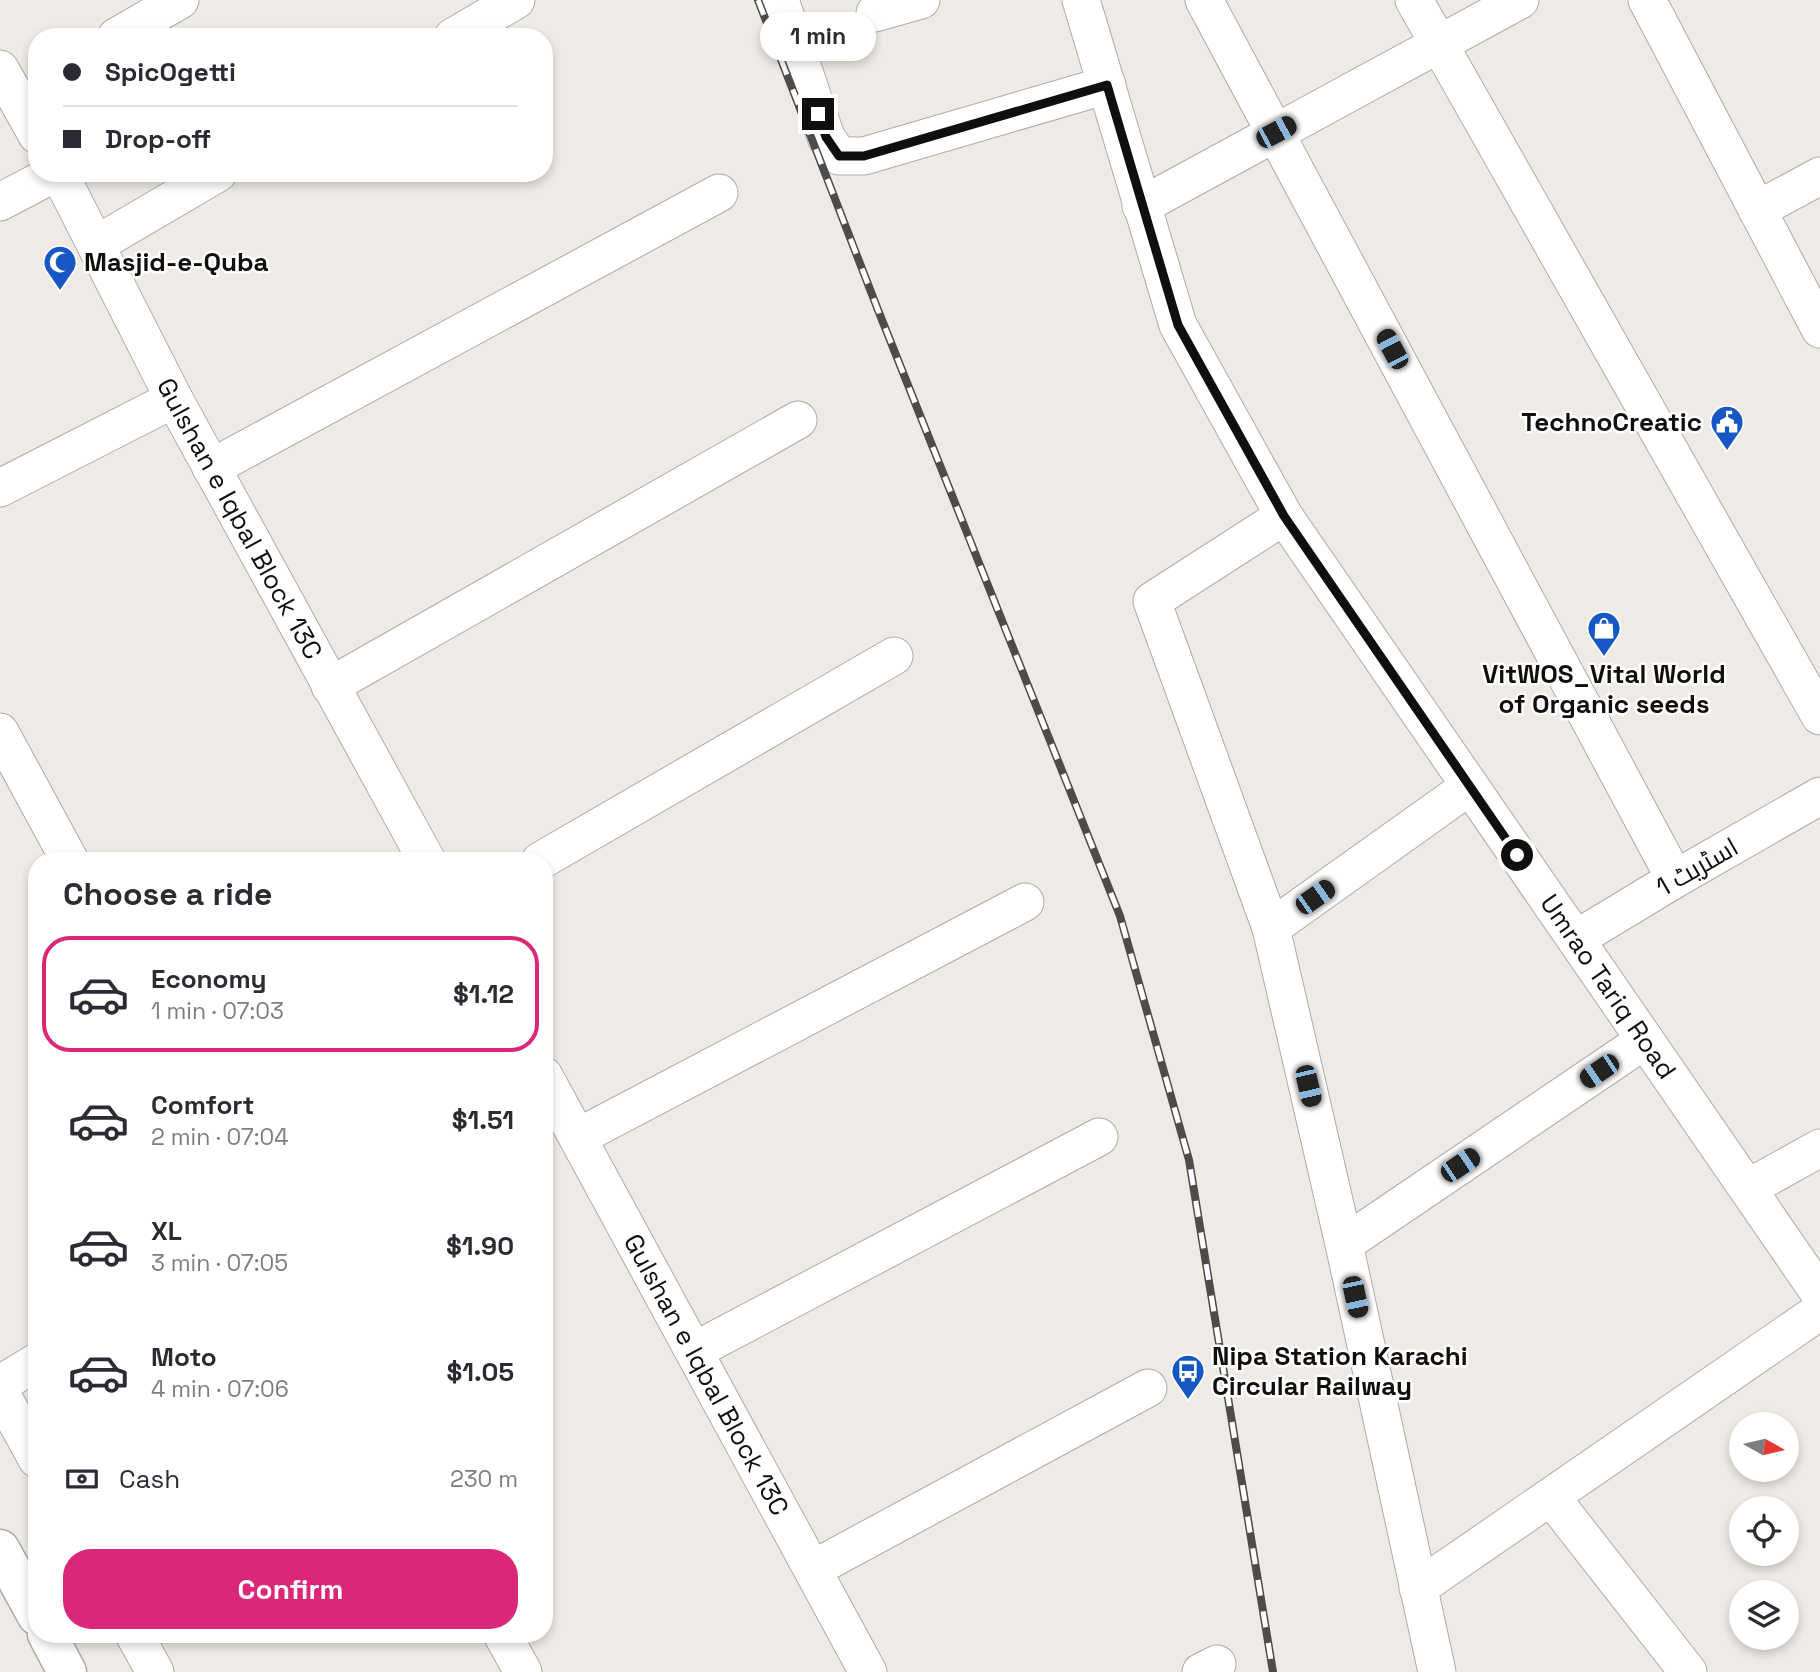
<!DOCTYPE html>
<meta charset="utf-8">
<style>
body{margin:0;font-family:"Space Grotesk",Cairo,sans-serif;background:#f7f7f7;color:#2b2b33;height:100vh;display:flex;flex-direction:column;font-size:26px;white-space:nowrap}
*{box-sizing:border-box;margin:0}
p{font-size:23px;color:#7c7c81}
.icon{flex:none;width:38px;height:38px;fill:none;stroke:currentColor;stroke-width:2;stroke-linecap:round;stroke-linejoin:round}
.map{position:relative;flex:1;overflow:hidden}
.details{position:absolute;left:28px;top:852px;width:525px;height:791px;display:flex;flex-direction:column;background:#fff;border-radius:28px;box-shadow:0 4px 10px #0003}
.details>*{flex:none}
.top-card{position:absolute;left:28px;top:28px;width:525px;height:154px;border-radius:28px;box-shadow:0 4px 10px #0003;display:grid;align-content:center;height:154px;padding:0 35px;background:#fff}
.needle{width:46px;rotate:98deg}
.buttons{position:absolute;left:1729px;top:1412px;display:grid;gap:14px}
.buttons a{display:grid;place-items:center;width:70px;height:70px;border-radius:50%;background:#fff;box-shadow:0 4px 10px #0003;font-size:35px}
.end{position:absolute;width:32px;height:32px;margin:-16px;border:9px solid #100f0e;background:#fff;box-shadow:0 0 0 4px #fff}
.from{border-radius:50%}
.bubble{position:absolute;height:49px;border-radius:24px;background:#fff;box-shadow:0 4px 10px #0003;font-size:23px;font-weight:800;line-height:49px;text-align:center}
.car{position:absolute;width:21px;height:42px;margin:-21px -10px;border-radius:9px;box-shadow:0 0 5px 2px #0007;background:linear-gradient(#222 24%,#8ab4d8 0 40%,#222 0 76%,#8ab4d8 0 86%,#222 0)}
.top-card b{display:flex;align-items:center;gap:24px;height:66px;font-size:26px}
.top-card b+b{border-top:2px solid #e1e1e2}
.top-card i{width:18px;height:18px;background:#2b2b33}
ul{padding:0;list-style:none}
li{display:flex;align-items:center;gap:21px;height:116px;margin:0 14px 10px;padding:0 21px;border:4px solid transparent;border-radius:28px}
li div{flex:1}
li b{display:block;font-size:26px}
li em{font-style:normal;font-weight:800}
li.selected{border-color:#db2777}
li>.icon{width:63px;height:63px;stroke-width:1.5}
h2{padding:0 35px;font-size:32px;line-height:84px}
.pay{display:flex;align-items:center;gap:18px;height:77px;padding:0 35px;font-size:26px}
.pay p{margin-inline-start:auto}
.action{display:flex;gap:14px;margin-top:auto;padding:14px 35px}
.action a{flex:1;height:80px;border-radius:28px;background:#db2777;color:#fff;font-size:28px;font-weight:800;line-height:80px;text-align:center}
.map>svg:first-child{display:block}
</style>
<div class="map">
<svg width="1820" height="1672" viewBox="0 0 1820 1672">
<rect width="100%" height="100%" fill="#eeebe6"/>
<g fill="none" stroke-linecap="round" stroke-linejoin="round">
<defs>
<g id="minor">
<path d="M780,0l46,137 13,19h25l243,-71"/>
<path id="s1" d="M1081,0l97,325 106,191 536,778"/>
<path d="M1204,0l471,879"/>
<path d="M1414,0l406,716"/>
<path d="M1647,0l173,329"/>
<path d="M875,13l46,-13"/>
<path d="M116,37l64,-37"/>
<path d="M453,37l63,-37"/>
<path d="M0,69l37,66"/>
<path id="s2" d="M59,173l115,226 253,462"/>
<path d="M0,202l55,-29"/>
<path d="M1141,206l379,-206"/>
<path d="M1757,210l63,-34"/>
<path d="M97,244l121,-71"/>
<path d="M211,468l508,-275"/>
<path d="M0,488l174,-89"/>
<path d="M1284,516l-132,85 119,327 73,316 93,428"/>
<path d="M330,686l468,-266"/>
<path d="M0,732l70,129"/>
<path d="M540,861l354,-205"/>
<path d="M1271,928l199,-142"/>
<path d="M1576,939l99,-60 145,-83"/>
<path id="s3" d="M544,1076l324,596"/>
<path d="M578,1137l447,-235"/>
<path d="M1748,1188l72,-40"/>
<path d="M1344,1244l301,-204"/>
<path d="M694,1351l405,-214"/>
<path d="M0,1384l37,-22"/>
<path d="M0,1392l37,67"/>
<path d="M1551,1497l137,175"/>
<path d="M813,1569l335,-181"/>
<path d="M1418,1588l402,-277"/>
<path d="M134,1634l21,38"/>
<path d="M502,1634l21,38"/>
<path d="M1201,1672l16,-8"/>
</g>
<path id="major" d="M0,1549l37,67
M47,1634l20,38"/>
</defs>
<use href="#minor" stroke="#aeaba6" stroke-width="39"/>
<use href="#major" stroke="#aeaba6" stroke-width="41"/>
<use href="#minor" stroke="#fff" stroke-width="37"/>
<use href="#major" stroke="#fff" stroke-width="38"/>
<defs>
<path id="rail" d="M758,0l120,310 242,606 69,244 84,512"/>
</defs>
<use href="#rail" stroke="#4d4c4a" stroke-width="8"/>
<use href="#rail" stroke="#fff" stroke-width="5" stroke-dasharray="16" stroke-linecap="butt"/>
</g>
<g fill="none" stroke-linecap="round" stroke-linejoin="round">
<path stroke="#100f0e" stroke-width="9" d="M818,114l8,23 13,19h25l243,-71 71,240 106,191 233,339"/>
</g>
<defs>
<symbol id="mosque-pin" viewBox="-11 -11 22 30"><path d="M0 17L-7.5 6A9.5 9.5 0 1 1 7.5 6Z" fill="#1657c3" stroke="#fff"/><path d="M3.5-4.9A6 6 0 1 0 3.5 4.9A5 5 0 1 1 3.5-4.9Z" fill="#fff"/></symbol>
<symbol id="civic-pin" viewBox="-11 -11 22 30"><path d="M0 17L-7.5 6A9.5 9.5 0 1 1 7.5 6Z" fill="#1657c3" stroke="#fff"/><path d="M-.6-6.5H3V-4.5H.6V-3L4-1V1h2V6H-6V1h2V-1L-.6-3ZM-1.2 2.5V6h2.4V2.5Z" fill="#fff"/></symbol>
<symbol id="shop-pin" viewBox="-11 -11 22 30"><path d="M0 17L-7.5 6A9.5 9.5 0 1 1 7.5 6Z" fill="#1657c3" stroke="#fff"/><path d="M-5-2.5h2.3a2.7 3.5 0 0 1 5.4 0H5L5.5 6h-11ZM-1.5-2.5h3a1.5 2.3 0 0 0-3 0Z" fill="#fff"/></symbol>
<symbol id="bus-pin" viewBox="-11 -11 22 30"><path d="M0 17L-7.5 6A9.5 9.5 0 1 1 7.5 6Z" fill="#1657c3" stroke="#fff"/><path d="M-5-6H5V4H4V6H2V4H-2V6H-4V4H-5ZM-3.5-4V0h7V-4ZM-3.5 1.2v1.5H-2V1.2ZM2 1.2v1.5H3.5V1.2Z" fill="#fff"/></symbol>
</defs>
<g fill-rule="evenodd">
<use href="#mosque-pin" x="41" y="243" width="38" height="52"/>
<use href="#civic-pin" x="1708" y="403" width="38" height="52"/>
<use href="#shop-pin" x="1585" y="609" width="38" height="52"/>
<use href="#bus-pin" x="1169" y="1352" width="38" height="52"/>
</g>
<g text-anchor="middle" stroke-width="5" stroke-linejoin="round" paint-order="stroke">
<g font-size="26" font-weight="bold" fill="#100f0e" stroke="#fff" text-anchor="start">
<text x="84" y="271">Masjid-e-Quba</text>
<text x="1702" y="431" text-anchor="end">TechnoCreatic</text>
<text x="1604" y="683" text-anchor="middle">VitWOS_Vital World<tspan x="1604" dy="30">of Organic seeds</tspan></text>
<text x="1212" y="1365">Nipa Station Karachi<tspan x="1212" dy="30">Circular Railway</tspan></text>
</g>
<g font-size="26" fill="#100f0e" stroke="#fff">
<text dy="9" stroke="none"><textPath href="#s2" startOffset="390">Gulshan e Iqbal Block 13C</textPath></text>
<text transform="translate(1697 867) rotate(-30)" y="9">اسٹریٹ 1</text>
<text dy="9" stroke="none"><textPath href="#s1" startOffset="1129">Umrao Tariq Road</textPath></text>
<text dy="9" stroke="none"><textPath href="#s3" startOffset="340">Gulshan e Iqbal Block 13C</textPath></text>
</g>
</g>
</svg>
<div class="buttons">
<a><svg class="needle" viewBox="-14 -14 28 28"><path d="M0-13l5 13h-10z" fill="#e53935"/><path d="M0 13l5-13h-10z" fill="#7c7c81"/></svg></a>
<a><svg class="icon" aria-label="locate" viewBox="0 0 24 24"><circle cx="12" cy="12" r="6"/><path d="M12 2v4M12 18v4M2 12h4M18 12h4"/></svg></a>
<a><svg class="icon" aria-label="layers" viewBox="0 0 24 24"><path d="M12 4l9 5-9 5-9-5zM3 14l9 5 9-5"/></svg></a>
</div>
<i class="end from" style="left:1517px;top:855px"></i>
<i class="end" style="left:818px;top:114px"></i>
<div class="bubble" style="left:760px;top:12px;width:116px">1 min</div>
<i class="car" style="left:1276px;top:132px;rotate:62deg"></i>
<i class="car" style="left:1392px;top:349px;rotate:332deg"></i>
<i class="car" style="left:1315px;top:897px;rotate:55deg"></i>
<i class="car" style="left:1599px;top:1071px;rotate:236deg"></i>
<i class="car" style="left:1308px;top:1086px;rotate:167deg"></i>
<i class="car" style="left:1460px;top:1165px;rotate:56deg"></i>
<i class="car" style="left:1355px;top:1297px;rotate:168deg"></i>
<div class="top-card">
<b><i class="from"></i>SpicOgetti</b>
<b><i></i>Drop-off</b>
</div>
<section class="details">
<h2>Choose a ride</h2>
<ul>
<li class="selected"><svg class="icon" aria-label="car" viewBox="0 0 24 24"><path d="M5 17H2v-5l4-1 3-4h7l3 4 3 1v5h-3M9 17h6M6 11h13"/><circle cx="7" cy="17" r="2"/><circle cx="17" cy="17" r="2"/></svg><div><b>Economy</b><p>1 min · 07:03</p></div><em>$1.12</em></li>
<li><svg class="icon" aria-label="car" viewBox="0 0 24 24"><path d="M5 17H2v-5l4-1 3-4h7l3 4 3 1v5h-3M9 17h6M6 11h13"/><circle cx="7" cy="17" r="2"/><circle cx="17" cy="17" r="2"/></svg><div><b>Comfort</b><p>2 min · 07:04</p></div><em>$1.51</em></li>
<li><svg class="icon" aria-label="car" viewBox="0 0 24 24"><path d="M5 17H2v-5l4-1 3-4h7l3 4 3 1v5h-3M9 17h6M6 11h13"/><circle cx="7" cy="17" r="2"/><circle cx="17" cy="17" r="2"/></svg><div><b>XL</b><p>3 min · 07:05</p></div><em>$1.90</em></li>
<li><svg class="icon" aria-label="car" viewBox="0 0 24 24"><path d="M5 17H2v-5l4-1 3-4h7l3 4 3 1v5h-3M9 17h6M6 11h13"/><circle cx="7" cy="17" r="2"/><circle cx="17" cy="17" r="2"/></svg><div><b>Moto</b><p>4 min · 07:06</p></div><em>$1.05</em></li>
</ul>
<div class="pay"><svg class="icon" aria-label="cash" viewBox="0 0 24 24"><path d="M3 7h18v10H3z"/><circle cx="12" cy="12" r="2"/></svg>Cash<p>230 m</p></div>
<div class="action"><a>Confirm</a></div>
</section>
</div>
